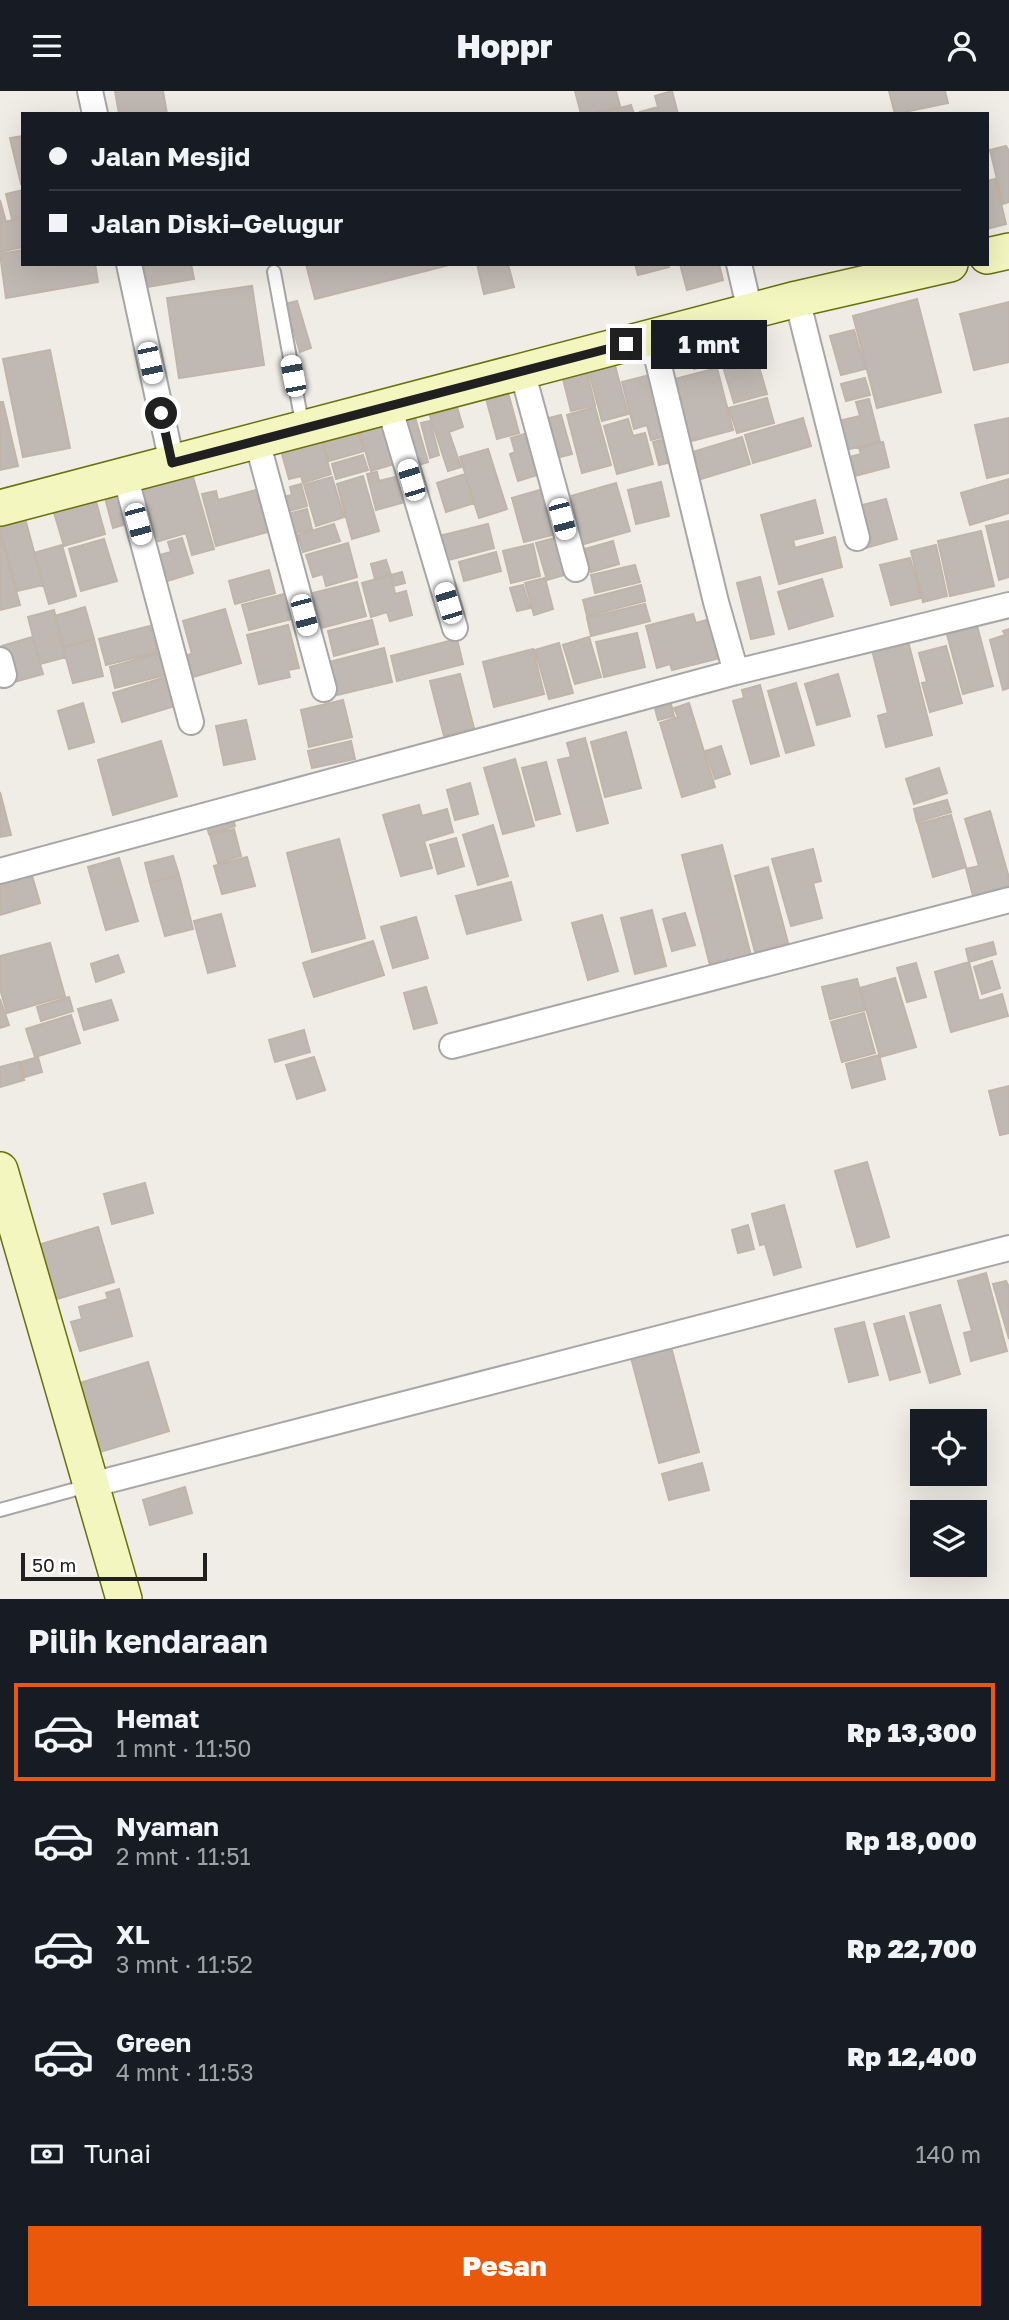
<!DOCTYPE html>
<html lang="id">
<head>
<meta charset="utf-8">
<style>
  :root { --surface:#171b24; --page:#242831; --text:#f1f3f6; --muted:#9ea1a6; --line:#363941; --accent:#ea580c }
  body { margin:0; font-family:"Golos Text",sans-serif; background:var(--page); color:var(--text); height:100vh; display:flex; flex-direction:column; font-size:26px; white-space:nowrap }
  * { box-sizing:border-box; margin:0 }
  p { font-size:23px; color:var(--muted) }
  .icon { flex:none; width:38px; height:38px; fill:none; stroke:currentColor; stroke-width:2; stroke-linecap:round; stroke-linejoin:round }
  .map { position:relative; height:1508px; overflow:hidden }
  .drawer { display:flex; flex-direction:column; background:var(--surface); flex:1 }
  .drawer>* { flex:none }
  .top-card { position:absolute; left:21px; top:21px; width:968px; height:154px; border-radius:0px; box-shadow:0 7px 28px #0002; display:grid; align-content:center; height:154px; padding:0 28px; background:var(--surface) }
  .tools { position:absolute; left:910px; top:1318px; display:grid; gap:14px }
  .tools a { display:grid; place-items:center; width:77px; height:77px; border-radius:0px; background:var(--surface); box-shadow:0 7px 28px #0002; font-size:35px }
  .scale { position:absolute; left:21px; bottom:18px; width:186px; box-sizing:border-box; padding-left:7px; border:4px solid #202020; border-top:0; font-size:19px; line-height:24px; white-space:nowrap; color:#202020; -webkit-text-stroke:5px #fff; paint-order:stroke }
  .end { position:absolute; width:32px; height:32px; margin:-16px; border:9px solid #202020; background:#fff; box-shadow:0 0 0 4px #fff }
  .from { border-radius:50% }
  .bubble { position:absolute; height:49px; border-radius:0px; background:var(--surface); box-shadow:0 7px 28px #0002; font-size:23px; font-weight:800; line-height:49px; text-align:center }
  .car { position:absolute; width:21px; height:42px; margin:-21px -10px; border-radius:9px; box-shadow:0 0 5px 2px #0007; background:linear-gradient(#fff 24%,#345 0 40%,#fff 0 76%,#345 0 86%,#fff 0) }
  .top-card b { display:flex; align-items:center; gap:24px; height:66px; font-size:26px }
  .top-card b+b { border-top:2px solid var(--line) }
  .top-card i { width:18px; height:18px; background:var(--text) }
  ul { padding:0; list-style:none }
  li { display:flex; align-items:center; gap:21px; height:98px; margin:0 14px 10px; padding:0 14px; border:4px solid transparent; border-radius:0px }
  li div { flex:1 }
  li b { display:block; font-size:26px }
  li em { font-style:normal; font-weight:800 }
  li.selected { border-color:var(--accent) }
  li>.icon { width:63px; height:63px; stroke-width:1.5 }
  h2 { padding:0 28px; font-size:32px; line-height:84px }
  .pay { display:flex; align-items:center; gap:18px; height:77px; padding:0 28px; font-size:26px }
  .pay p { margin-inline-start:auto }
  .action { display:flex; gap:14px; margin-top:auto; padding:14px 28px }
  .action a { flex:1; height:80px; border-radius:0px; background:var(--accent); color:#fff; font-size:28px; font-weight:800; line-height:80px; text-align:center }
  header { display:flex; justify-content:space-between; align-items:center; height:91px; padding:0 28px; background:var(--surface); font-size:32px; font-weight:800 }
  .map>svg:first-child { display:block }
</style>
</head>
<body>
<header><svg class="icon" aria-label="menu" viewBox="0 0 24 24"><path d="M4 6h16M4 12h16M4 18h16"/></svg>Hoppr<svg class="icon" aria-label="person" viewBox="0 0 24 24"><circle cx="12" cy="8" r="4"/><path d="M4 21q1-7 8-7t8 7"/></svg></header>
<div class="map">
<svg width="1009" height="1508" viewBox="0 0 1009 1508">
  <rect width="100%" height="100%" fill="#f0ede6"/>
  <path fill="#c0b9b3" stroke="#c1b4a9" stroke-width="2" d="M115,0H163L167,23H119Z
    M575,0H616L620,15L591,23H581Z
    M672,0L678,23H641L640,21L658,16L655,5Z
    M889,0H945L948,12L895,23Z
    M631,14L634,23H598Z
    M23,45V92L21,93L10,47Z
    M1006,55L1009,60V111L1003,113L990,59Z
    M995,88L1006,133L987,138V90Z
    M23,99V125L12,128L6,103Z
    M0,109L6,131L0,132Z
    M22,127L23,156L0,161V132Z
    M23,159V173H95L98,191L6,207L0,163Z
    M144,173H191L194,188L147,196Z
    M306,173H453L315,208Z
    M477,173H508L514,196L484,203Z
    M635,173H668L669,176L638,184Z
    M680,173H719L723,189L687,199Z
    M252,195L264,274L179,287L167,207Z
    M917,208L941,301L877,317L853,225Z
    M297,210L311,257L300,261L285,213Z
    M1009,211V271L974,279L960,223Z
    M854,239L865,278L841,284L830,245Z
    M711,246L718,272L694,278L687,253Z
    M50,259L70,357L23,366L3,268Z
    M754,259L767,303L734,312L721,269Z
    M613,267L628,323L602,330L587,274Z
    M717,277L733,339L688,351L671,289Z
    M586,278L595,314L571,320L562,284Z
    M654,283L670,344L651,349L647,334L634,338L622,291Z
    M865,287L870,304L846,310L841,293Z
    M507,298L519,342L497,348L485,304Z
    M767,307L774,332L737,342L729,317Z
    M869,308L880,351L841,360L834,331L860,325L856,311Z
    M0,311H3L18,375L0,379Z
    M457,316L463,336L449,341L461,376L448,380L430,325Z
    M595,316L611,374L582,382L567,324Z
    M561,324L572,363L548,369L537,330Z
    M415,326L428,371L409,377L395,332Z
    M803,327L811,355L753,372L745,344Z
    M1009,327V382L987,387L975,334Z
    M391,328L404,370L371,380L359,337Z
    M628,328L633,345L645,342L653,373L617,383L604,335Z
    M430,330L439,364L430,367L421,332Z
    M358,341L364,360L329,370L323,351Z
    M528,342L540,383L518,390L510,363L515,361L511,347Z
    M320,345L331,383L303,392L301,385L289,388L280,356Z
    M742,346L750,373L701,388L693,361Z
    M669,347L675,370L659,374L653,351Z
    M883,351L889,376L851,386L846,367L861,363L859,357Z
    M488,358L507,418L479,427L460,366Z
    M363,364L368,379L336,388L332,373Z
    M191,379L214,458L192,464L186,442L149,453L133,401L151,396L149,387Z
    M377,381L379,390L399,385L405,411L376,419L367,383Z
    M465,383L474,412L446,421L437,392Z
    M363,385L379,440L352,448L337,393Z
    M332,386L344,426L316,435L304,394Z
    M1009,388V422L970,434L961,402Z
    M661,391L669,425L636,433L628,399Z
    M616,392L630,440L584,453L571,405Z
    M301,393L307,415L278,423L275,408L292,404L290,396Z
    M124,397L133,431L113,437L104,403Z
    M260,398L271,440L216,455L202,403L216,400L218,409Z
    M543,398L556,443L524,451L512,407Z
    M94,403L105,443L64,455L52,415Z
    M886,408L897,448L862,458L851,417Z
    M815,409L823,442L793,449L795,457L835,446L842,476L779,493L761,424Z
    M307,418L312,438L296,442L298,451L287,453L280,425Z
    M23,420L43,494L17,500L0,438V426Z
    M1009,430V486L999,489L986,435Z
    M334,433L340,450L303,461L298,444Z
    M488,433L494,457L441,471L435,446Z
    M981,440L994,495L950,505L938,450Z
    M0,441L20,514L0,519Z
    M562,445L571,482L547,489L536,452Z
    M182,447L193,482L164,491L156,465L171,461L168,451Z
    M104,448L117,490L81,500L69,458Z
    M613,450L619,473L591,481L585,458Z
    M348,452L357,486L326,495L323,483L313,486L306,464Z
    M533,453L540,485L511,492L503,460Z
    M62,454L76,505L49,513L34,462Z
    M936,454L947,505L923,511L911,460Z
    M496,461L501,480L464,490L459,471Z
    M910,467L921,507L891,514L880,474Z
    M386,469L391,484L375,488L371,473Z
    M635,474L640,491L595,502L591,484Z
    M269,479L275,502L235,513L229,490Z
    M402,481L405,492L393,495L391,484Z
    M391,484L395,503L406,500L412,524L390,530L387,521L371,526L362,492Z
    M760,486L774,543L751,548L737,492Z
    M545,487L553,518L534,524L525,492Z
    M822,488L833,525L789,538L778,501Z
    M357,491L366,525L314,539L305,504Z
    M523,494L530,517L517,520L510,497Z
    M641,494L645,510L587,525L583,509Z
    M288,502L295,527L249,539L242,514Z
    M645,513L650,530L591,545L587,527Z
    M85,516L94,548L63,556L55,525Z
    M225,518L241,572L193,586L187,564L192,563L183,530Z
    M54,519L66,566L40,573L28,526Z
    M693,523L696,532L710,528L720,567L672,579L670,573L657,577L646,535Z
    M975,527L993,595L963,603L945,536Z
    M372,529L378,553L334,565L328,540Z
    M288,534L299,577L288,579L290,586L259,593L247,544Z
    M150,535L157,561L106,574L99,548Z
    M1009,538V597L1003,599L990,549L1005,544L1003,540Z
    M637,542L645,576L604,586L596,551Z
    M32,546L43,583L14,591L2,555Z
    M589,546L601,586L575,593L563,554Z
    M94,548L103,585L73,592L63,556Z
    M457,548L463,573L397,590L391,565Z
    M908,550L932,644L886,656L878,625L888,622L872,559Z
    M559,552L573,602L549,608L535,559Z
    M946,555L962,612L930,621L922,592L927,591L919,562Z
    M384,557L392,591L337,604L329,571Z
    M533,558L544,603L494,616L483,571Z
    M159,562L165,584L115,597L110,576Z
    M460,583L474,637L444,645L430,590Z
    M838,583L850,625L817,634L805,593Z
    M169,585L178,614L122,631L113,602Z
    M796,592L814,654L786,662L768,600Z
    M760,594L779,665L751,673L733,610L744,607L742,599Z
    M669,605L674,625L658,629L653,609Z
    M343,609L352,646L309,656L301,619Z
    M83,612L94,651L69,658L58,620Z
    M689,612L715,696L682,706L660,632L678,626L674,617Z
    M246,629L255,668L224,674L216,635Z
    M626,641L641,697L605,706L591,651Z
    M585,647L608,732L577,740L558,669L571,666L567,652Z
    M161,650L177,705L113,724L98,669Z
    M351,650L355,668L312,677L308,660Z
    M721,655L730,683L715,688L706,660Z
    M515,668L534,735L503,743L484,677Z
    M546,671L560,723L536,729L522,677Z
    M939,677L947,702L914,713L906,688Z
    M470,692L478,723L455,729L447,699Z
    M0,701L11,744L0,746Z
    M947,709L951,721L917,731L914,718Z
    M419,714L422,725L447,718L453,741L424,750L432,777L401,785L383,724Z
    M231,720L235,735L209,743L204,727Z
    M990,720L1009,787V795L973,805L966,778L979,775L965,728Z
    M951,724L966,776L933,786L918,733Z
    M493,734L508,785L478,794L463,744Z
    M234,738L241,765L218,772L210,744Z
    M456,747L464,775L438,783L430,754Z
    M339,748L365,847L312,861L287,762Z
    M722,754L753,872L712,882L682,764Z
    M813,758L821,790L813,792L822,827L791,835L772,768Z
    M173,765L179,784L150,792L145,772Z
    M247,766L255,795L222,803L214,775Z
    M119,767L138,830L106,839L88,776Z
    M29,774L40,812L0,824V782Z
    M768,776L788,852L755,861L735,785Z
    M179,784L193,838L165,845L150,792Z
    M511,791L521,829L467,843L456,805Z
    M652,819L666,875L635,883L621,827Z
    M685,822L695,854L672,860L663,828Z
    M221,823L235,875L208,882L194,830Z
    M602,824L618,880L588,889L572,832Z
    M416,826L428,867L393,877L381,836Z
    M373,850L384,884L314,906L303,872Z
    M993,851L996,863L969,871L966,858Z
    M50,852L65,905L7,922L0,898V865Z
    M118,864L124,881L96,891L91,873Z
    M992,870L1000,897L982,903L974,876Z
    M969,871L979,910L1002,903L1008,925L951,941L935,881Z
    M916,872L926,906L907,911L897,877Z
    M895,887L916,956L880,966L860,897Z
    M857,888L865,919L830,928L822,896Z
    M426,896L437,932L414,938L404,902Z
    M69,906L73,920L41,930L37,916Z
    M0,908L9,934L0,937Z
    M111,909L118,929L84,939L78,918Z
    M864,922L875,962L842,971L831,931Z
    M71,924L80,952L35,966L26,938Z
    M304,939L310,961L275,971L269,949Z
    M879,964L885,988L852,997L846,973Z
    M38,966L42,981L25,986L21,971Z
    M314,966L325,999L297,1008L286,974Z
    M19,971L24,989L0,996V976Z
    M1009,995V1042L1000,1044L989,1000Z
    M867,1071L889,1146L857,1156L835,1080Z
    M145,1092L153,1122L112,1133L104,1103Z
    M784,1114L801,1176L774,1184L765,1153L760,1154L752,1123Z
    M748,1134L754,1158L738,1162L732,1139Z
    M98,1136L114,1191L50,1210L35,1155Z
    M986,1182L1007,1260L971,1270L964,1242L972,1240L958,1190Z
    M1006,1190L1009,1196V1248L993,1193Z
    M119,1198L132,1245L80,1260L71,1231L82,1228L79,1216L108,1208L106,1202Z
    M940,1214L960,1283L930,1292L910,1222Z
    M904,1225L920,1281L890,1289L874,1233Z
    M864,1231L878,1284L849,1291L835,1238Z
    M670,1252L699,1361L659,1372L630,1263Z
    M148,1271L169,1340L100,1361L80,1292Z
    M702,1372L709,1399L669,1409L662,1383Z
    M185,1396L192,1422L150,1434L143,1409Z"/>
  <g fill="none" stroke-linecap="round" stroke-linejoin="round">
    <g stroke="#a7a7a7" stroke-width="16">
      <path id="lane" d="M274,181L303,337
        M0,1419L91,1394"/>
    </g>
    <g stroke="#a7a7a7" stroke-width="28">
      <path id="street" d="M90,0L95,23
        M129,173L172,372
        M739,173L750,220
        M797,208L857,447
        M652,246L716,511L736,581
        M522,280L576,478
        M389,315L455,537
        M257,350L324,598
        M125,384L191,631
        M0,569L4,584
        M0,780L736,581L1009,514
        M452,955L1009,809
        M91,1394L1009,1157"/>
    </g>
    <g stroke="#67720b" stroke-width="38">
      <path id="secondary" d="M987,165L1009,160
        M0,417L797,208L950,173
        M0,1079L124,1508"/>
    </g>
    <use href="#lane" stroke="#fff" stroke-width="12"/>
    <use href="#street" stroke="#fff" stroke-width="24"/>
    <use href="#secondary" stroke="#f3f6be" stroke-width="35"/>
  </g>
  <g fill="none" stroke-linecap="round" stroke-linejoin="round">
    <path stroke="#202020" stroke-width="9" d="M161,322L172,372L626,253"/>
  </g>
</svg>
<div class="tools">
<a><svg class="icon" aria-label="locate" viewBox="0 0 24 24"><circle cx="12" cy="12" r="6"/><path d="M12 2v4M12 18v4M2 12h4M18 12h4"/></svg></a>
<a><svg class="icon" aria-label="layers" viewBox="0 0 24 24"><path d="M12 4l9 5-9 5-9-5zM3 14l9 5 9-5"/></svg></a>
</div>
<div class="scale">50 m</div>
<i class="end from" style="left:161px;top:322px"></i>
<i class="end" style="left:626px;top:253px"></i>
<div class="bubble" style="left:651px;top:229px;width:116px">1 mnt</div>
<i class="car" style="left:150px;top:272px;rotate:168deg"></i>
<i class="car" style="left:293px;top:285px;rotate:349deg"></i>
<i class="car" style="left:411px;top:389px;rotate:343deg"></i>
<i class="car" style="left:562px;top:428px;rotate:165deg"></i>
<i class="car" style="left:138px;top:433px;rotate:165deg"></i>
<i class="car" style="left:448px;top:512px;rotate:343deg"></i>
<i class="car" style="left:304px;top:524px;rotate:165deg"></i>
<div class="top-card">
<b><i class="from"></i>Jalan Mesjid</b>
<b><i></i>Jalan Diski–Gelugur</b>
</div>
</div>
<section class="drawer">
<h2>Pilih kendaraan</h2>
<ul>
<li class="selected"><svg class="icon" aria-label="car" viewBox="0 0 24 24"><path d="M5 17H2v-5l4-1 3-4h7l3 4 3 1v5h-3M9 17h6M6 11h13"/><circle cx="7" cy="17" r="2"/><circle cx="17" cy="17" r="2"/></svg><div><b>Hemat</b><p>1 mnt · 11:50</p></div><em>Rp 13,300</em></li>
<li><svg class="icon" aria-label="car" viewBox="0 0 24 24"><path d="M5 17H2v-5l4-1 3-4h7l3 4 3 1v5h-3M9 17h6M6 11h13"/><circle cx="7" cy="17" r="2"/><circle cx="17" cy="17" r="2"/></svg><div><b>Nyaman</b><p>2 mnt · 11:51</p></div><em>Rp 18,000</em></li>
<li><svg class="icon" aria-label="car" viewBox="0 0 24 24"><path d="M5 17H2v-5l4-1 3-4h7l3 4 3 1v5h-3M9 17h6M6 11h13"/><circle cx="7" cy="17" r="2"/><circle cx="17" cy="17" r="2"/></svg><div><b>XL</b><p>3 mnt · 11:52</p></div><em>Rp 22,700</em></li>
<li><svg class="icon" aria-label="car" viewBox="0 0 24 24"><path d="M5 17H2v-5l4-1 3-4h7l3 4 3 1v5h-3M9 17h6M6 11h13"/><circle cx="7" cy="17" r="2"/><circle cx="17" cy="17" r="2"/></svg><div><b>Green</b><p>4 mnt · 11:53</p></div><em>Rp 12,400</em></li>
</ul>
<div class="pay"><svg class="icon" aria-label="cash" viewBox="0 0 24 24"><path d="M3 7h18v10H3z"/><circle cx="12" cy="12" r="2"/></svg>Tunai<p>140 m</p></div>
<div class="action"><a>Pesan</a></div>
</section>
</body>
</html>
